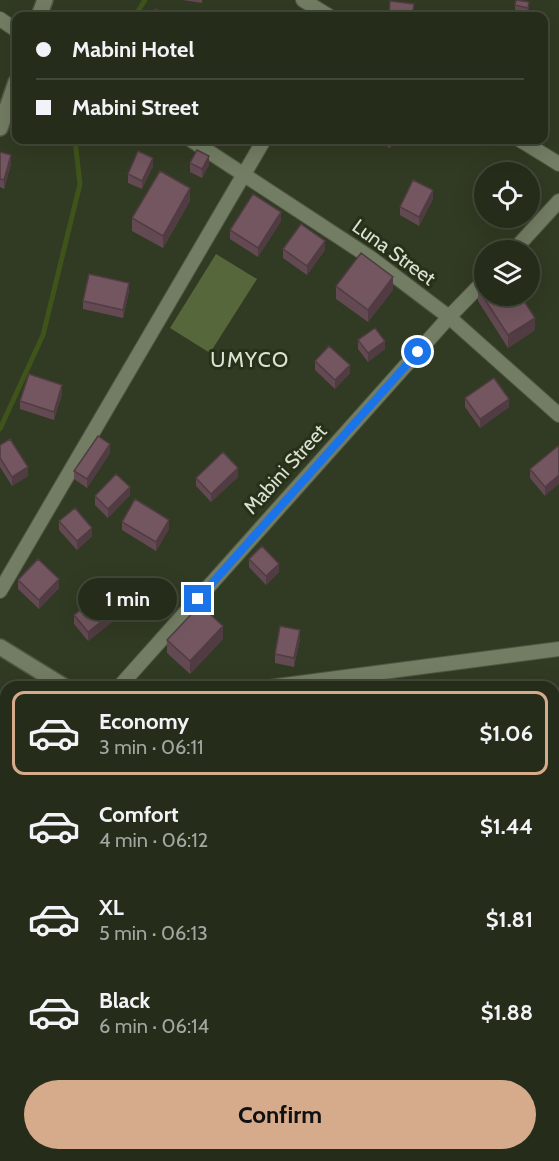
<!DOCTYPE html>
<html lang="en">
<head>
<meta charset="utf-8">
<style>
  :root { --surface:#252c1a; --page:#2d3423; --text:#f1f3f6; --muted:#a3a7a2; --line:#424839; --accent:#d6ab8b }
  body { margin:0; font-family:Cabin,sans-serif; background:var(--page); color:var(--text); height:100vh; display:flex; flex-direction:column; font-size:22px; white-space:nowrap }
  * { box-sizing:border-box; margin:0 }
  p { font-size:20px; color:var(--muted) }
  .icon { flex:none; width:33px; height:33px; fill:none; stroke:currentColor; stroke-width:2; stroke-linecap:round; stroke-linejoin:round }
  .map { position:relative; flex:1; overflow:hidden }
  .sheet { position:absolute; left:0px; top:681px; width:560px; height:480px; display:flex; flex-direction:column; background:var(--surface); border-radius:18px 18px 0 0; box-shadow:0 6px 24px #0002,0 0 0 2px var(--line) }
  .sheet>* { flex:none }
  .guide { position:absolute; left:12px; top:12px; width:536px; height:132px; border-radius:12px; box-shadow:0 6px 24px #0002,0 0 0 2px var(--line); display:grid; align-content:center; height:132px; padding:0 24px; background:var(--surface) }
  .tools { position:absolute; left:474px; top:162px; display:grid; gap:12px }
  .tools a { display:grid; place-items:center; width:66px; height:66px; border-radius:50%; background:var(--surface); box-shadow:0 6px 24px #0002,0 0 0 2px var(--line); font-size:30px }
  .end { position:absolute; width:27px; height:27px; margin:-14px; border:8px solid #1a73e8; background:#fff; box-shadow:0 0 0 3px #fff }
  .from { border-radius:50% }
  .bubble { position:absolute; height:42px; border-radius:21px; background:var(--surface); box-shadow:0 6px 24px #0002,0 0 0 2px var(--line); font-size:20px; font-weight:700; line-height:42px; text-align:center }
  .guide b { display:flex; align-items:center; gap:21px; height:57px; font-size:22px }
  .guide b+b { border-top:2px solid var(--line) }
  .guide i { width:15px; height:15px; background:var(--text) }
  ul { padding:10px 0 0; list-style:none }
  li { display:flex; align-items:center; gap:18px; height:84px; margin:0 12px 9px; padding:0 12px; border:3px solid transparent; border-radius:12px }
  li div { flex:1 }
  li b { display:block; font-size:22px }
  li em { font-style:normal; font-weight:700 }
  li.current { border-color:var(--accent) }
  li>.icon { width:54px; height:54px; stroke-width:1.5 }
  .button { display:flex; gap:12px; margin-top:auto; padding:12px 24px }
  .button a { flex:1; height:69px; border-radius:36px; background:var(--accent); color:#111; font-size:24px; font-weight:700; line-height:69px; text-align:center }
  .map>svg:first-child { display:block }
</style>
</head>
<body>
<div class="map">
<svg width="559" height="1161" viewBox="0 0 559 1161">
  <rect width="100%" height="100%" fill="#313a22"/>
  <path fill="#374325" d="M149,1155H448L445,1161H152Z"/>
  <path fill="#56673c" d="M216,254L257,279L210,353L170,328Z"/>
  <g fill="none" stroke-linecap="round" stroke-linejoin="round">
    <path stroke="#3f541a" stroke-width="5" d="M135,16L145,0
      M0,429L43,335L80,184L75,140
      M554,802H559"/>
    <g stroke="#4f5742" stroke-width="10">
      <path id="lane" d="M0,926L6,933"/>
    </g>
    <g stroke="#4f5742" stroke-width="16">
      <path id="street" d="M303,0L329,16
        M0,19L16,30
        M191,140L371,258L449,317L559,415
        M520,140L559,164
        M514,250L559,201
        M0,591L264,140
        M119,687L449,317L484,281
        M269,687L559,649
        M0,1034L6,1039
        M0,1085L6,1082"/>
    </g>
    <g stroke="#4f5742" stroke-width="18">
      <path id="secondary" d="M39,16L45,0
        M0,128L16,82
        M0,647L65,687"/>
    </g>
    <g stroke="#4f5742" stroke-width="18">
      <path id="primary" d="M0,805L6,800
        M0,820L6,819
        M554,909L559,910"/>
    </g>
    <use href="#lane" stroke="#727d63" stroke-width="7"/>
    <use href="#street" stroke="#727d63" stroke-width="14"/>
    <use href="#secondary" stroke="#727d63" stroke-width="15"/>
    <use href="#primary" stroke="#8ea767" stroke-width="15"/>
  </g>
  <path fill="#634a52" d="M183,0H202V3Z
    M515,5L529,6L528,12L515,10Z
    M376,140H395L390,148Z
    M0,152L11,164L4,189L0,187Z
    M190,163L209,165L202,178L190,172Z
    M153,166L142,189L128,183V174Z
    M433,199L419,226L400,215V207Z
    M190,201L163,248L132,231V218Z
    M281,221L258,257L230,239V230Z
    M283,249L325,250L307,275L283,258Z
    M336,286L393,290L368,322L336,299Z
    M478,289L535,330L508,348L478,301Z
    M129,291L123,318L83,309V301Z
    M358,340L385,349L368,362L358,349Z
    M315,361L350,373L335,389L315,370Z
    M62,394L54,420L20,409V401Z
    M465,398L509,407L480,428L465,407Z
    M0,445L28,476L12,486L0,467Z
    M558,446L545,496L530,478V469Z
    M110,453L87,488L74,479V471Z
    M238,477L211,502L196,486V478Z
    M130,495L108,518L95,505V496Z
    M59,521L92,536L77,550L59,530Z
    M122,522L169,529L156,551L122,530Z
    M249,559L279,572L266,585L249,567Z
    M18,580L59,588L39,609L18,589Z
    M74,615L116,619L88,641L74,624Z
    M223,639L190,674L167,653V640Z
    M300,639L294,667L275,663V654Z
    M559,859V889L556,888V875Z
    M554,966L559,967V994L554,993Z"/>
  <path fill="#503c42" d="M390,140H395L390,148Z
    M11,155V164L4,189V180Z
    M209,156V165L202,178V169Z
    M153,158V166L142,189V181Z
    M190,188V201L163,248V236Z
    M433,190V199L419,226V217Z
    M281,212V221L258,257V248Z
    M325,241V250L307,275V266Z
    M393,277V290L368,322V310Z
    M129,283V291L123,318V310Z
    M535,318V330L508,348V335Z
    M385,341V349L368,362V353Z
    M350,365V373L335,389V380Z
    M62,385V394L54,420V412Z
    M509,399V407L480,428V419Z
    M110,444V453L87,488V479Z
    M28,467V476L12,486V477Z
    M238,468V477L211,502V494Z
    M559,475V484L545,496V487Z
    M130,487V495L108,518V509Z
    M169,520V529L156,551V542Z
    M92,528V536L77,550V541Z
    M279,564V572L266,585V576Z
    M59,579V588L39,609V600Z
    M116,610V619L88,641V632Z
    M223,626V639L190,674V661Z
    M300,630V639L294,667V658Z
    M384,1155H389L387,1161H382Z"/>
  <path fill="#73565f" stroke="#503c42" stroke-width="1.5" d="M516,0L529,2L528,8L515,5Z
    M390,1L414,4L412,16H389Z
    M156,9L168,16H152Z
    M197,150L209,156L202,169L190,163Z
    M138,151L153,158L142,181L128,174Z
    M0,152L11,155L4,180L0,179Z
    M160,171L190,188L163,236L132,218Z
    M413,180L433,190L419,217L400,207Z
    M253,194L281,212L258,248L230,230Z
    M301,224L325,241L307,266L283,249Z
    M361,253L393,277L368,310L336,286Z
    M89,274L129,283L123,310L83,301Z
    M484,285V296H521L535,318L508,335L478,289Z
    M375,328L385,341L368,353L358,340Z
    M329,346L350,365L335,380L315,361Z
    M29,374L62,385L54,412L20,401Z
    M494,378L509,399L480,419L465,398Z
    M98,436L110,444L87,479L74,471Z
    M10,439L28,467L12,477L0,458V445Z
    M558,446L559,448V475L545,487L530,469Z
    M223,452L238,468L211,494L196,478Z
    M116,474L130,487L108,509L95,496Z
    M135,499L169,520L156,542L122,522Z
    M75,508L92,528L77,541L59,521Z
    M262,546L279,564L266,576L249,559Z
    M38,559L59,579L39,600L18,580Z
    M102,593L116,610L88,632L74,615Z
    M200,605L223,626L190,661L167,640Z
    M280,626L300,630L294,658L275,654Z
    M559,859V876L556,875Z
    M554,966L559,967V985L554,984Z
    M350,1155H384L382,1161H347Z"/>
  <g fill="none" stroke-linecap="round" stroke-linejoin="round">
    <path stroke="#1a73e8" stroke-width="8" d="M198,599L418,352"/>
  </g>
  <g text-anchor="middle" stroke-width="6" stroke-linejoin="round" paint-order="stroke">
    <g font-size="20" fill="#dbe1d3" stroke="#273019">
      <text transform="translate(394 252) rotate(36)" y="7">Luna Street</text>
      <text transform="translate(285 469) rotate(-48)" y="7">Mabini Street</text>
    </g>
    <g font-size="21" letter-spacing="1.5" fill="#dbe1d3" stroke="#273019">
      <text x="250" y="367">UMYCO</text>
    </g>
  </g>
</svg>
<div class="tools">
<a><svg class="icon" aria-label="locate" viewBox="0 0 24 24"><circle cx="12" cy="12" r="6"/><path d="M12 2v4M12 18v4M2 12h4M18 12h4"/></svg></a>
<a><svg class="icon" aria-label="layers" viewBox="0 0 24 24"><path d="M12 4l9 5-9 5-9-5zM3 14l9 5 9-5"/></svg></a>
</div>
<i class="end from" style="left:418px;top:352px"></i>
<i class="end" style="left:198px;top:599px"></i>
<div class="bubble" style="left:78px;top:578px;width:99px">1 min</div>
<div class="guide">
<b><i class="from"></i>Mabini Hotel</b>
<b><i></i>Mabini Street</b>
</div>
<section class="sheet">
<ul>
<li class="current"><svg class="icon" aria-label="car" viewBox="0 0 24 24"><path d="M5 17H2v-5l4-1 3-4h7l3 4 3 1v5h-3M9 17h6M6 11h13"/><circle cx="7" cy="17" r="2"/><circle cx="17" cy="17" r="2"/></svg><div><b>Economy</b><p>3 min · 06:11</p></div><em>$1.06</em></li>
<li><svg class="icon" aria-label="car" viewBox="0 0 24 24"><path d="M5 17H2v-5l4-1 3-4h7l3 4 3 1v5h-3M9 17h6M6 11h13"/><circle cx="7" cy="17" r="2"/><circle cx="17" cy="17" r="2"/></svg><div><b>Comfort</b><p>4 min · 06:12</p></div><em>$1.44</em></li>
<li><svg class="icon" aria-label="car" viewBox="0 0 24 24"><path d="M5 17H2v-5l4-1 3-4h7l3 4 3 1v5h-3M9 17h6M6 11h13"/><circle cx="7" cy="17" r="2"/><circle cx="17" cy="17" r="2"/></svg><div><b>XL</b><p>5 min · 06:13</p></div><em>$1.81</em></li>
<li><svg class="icon" aria-label="car" viewBox="0 0 24 24"><path d="M5 17H2v-5l4-1 3-4h7l3 4 3 1v5h-3M9 17h6M6 11h13"/><circle cx="7" cy="17" r="2"/><circle cx="17" cy="17" r="2"/></svg><div><b>Black</b><p>6 min · 06:14</p></div><em>$1.88</em></li>
</ul>
<div class="button"><a>Confirm</a></div>
</section>
</div>
</body>
</html>
